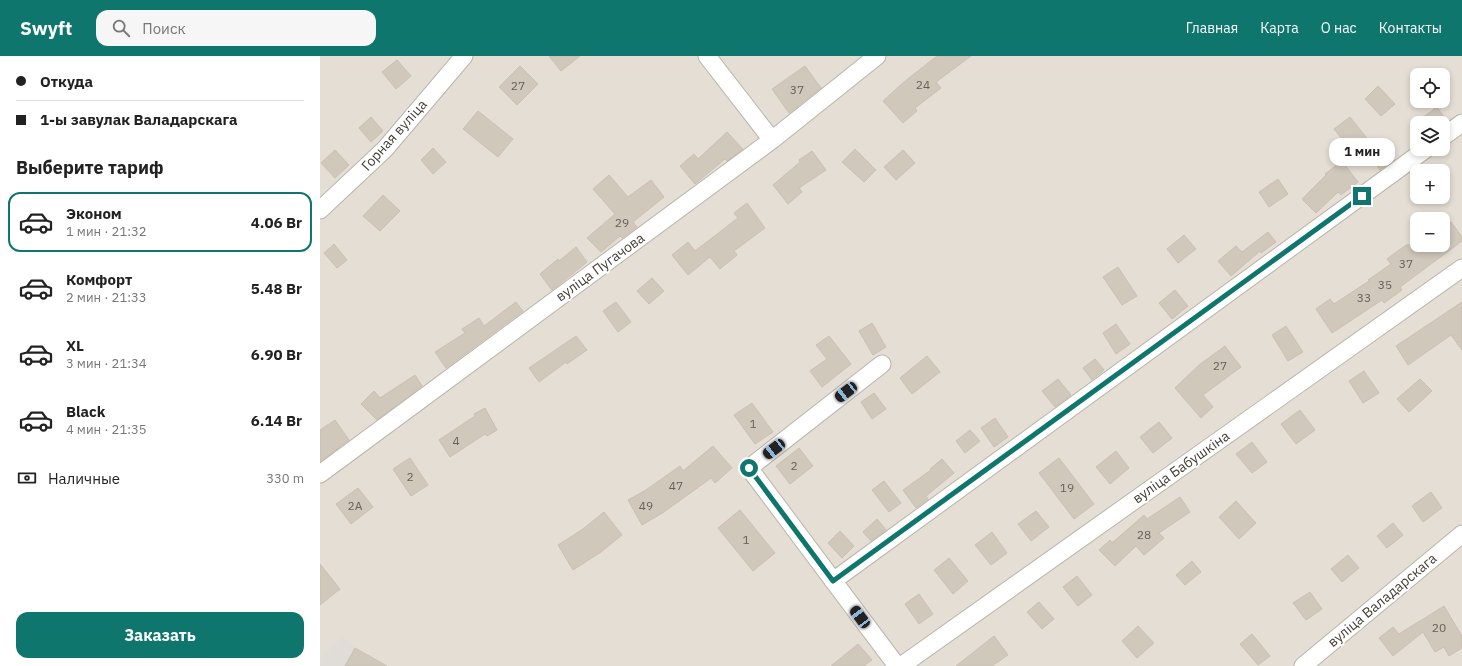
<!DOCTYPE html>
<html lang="ru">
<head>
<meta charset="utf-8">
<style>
  :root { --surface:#fff; --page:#f6f6f6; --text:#222; --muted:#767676; --line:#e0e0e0; --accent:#0f766e }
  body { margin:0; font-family:"IBM Plex Sans",sans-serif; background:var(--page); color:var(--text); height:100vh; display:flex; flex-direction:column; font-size:15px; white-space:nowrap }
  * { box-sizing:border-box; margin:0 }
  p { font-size:13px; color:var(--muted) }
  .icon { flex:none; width:22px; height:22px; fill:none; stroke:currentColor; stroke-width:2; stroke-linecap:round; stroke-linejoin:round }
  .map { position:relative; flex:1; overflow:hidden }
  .details { display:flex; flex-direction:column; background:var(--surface); width:320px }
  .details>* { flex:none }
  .top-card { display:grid; align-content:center; height:88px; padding:0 16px; background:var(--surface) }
  .fabs { position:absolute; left:1090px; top:12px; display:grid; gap:8px }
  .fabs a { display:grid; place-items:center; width:40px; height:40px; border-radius:8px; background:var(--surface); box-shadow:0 2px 6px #0003; font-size:20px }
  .end { position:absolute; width:18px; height:18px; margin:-9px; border:5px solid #0f766e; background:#fff; box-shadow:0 0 0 2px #fff }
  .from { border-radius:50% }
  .bubble { position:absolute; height:28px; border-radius:12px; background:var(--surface); box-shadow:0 2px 6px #0003; font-size:13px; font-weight:700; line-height:28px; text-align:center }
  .car { position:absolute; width:12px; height:24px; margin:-12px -6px; border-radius:5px; box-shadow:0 0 3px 1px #0007; background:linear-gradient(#222 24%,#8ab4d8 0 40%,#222 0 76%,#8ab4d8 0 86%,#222 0) }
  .top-card b { display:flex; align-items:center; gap:14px; height:38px; font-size:15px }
  .top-card b+b { border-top:1px solid var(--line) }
  .top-card i { width:10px; height:10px; background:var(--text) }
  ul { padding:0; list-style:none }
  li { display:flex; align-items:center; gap:12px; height:60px; margin:0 8px 6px; padding:0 8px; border:2px solid transparent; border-radius:12px }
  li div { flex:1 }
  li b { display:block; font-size:15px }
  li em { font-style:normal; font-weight:700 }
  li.selected { border-color:var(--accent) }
  li>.icon { width:36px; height:36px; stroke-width:1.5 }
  h2 { padding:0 16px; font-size:18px; line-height:48px }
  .pay { display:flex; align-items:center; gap:10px; height:44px; padding:0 16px; font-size:15px }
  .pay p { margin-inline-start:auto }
  .primary-button { display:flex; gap:8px; margin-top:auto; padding:8px 16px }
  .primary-button a { flex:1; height:46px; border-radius:12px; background:var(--accent); color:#fff; font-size:16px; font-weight:700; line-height:46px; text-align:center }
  header { display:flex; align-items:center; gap:24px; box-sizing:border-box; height:56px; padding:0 20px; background:var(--accent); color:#fff }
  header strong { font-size:19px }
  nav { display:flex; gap:22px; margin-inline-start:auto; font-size:14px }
  .search { width:280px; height:36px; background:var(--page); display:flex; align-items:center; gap:10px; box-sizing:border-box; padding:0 14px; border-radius:12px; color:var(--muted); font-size:15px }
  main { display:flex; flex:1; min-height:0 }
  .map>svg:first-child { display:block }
</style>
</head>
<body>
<header>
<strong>Swyft</strong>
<div class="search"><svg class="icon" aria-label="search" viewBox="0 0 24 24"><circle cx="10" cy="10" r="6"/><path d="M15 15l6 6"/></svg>Поиск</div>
<nav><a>Главная</a><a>Карта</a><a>О нас</a><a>Контакты</a></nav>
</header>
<main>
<section class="details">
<div class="top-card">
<b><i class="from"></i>Откуда</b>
<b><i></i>1-ы завулак Валадарскага</b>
</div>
<h2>Выберите тариф</h2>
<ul>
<li class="selected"><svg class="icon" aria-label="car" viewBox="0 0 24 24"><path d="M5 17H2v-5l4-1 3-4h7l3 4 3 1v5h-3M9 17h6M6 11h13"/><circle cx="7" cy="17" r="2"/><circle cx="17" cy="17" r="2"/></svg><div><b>Эконом</b><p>1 мин · 21:32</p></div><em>4.06 Br</em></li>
<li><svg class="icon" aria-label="car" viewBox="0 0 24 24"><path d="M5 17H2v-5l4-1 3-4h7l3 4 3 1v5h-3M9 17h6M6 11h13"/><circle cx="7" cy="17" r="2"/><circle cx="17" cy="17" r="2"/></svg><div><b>Комфорт</b><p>2 мин · 21:33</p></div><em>5.48 Br</em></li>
<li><svg class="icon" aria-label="car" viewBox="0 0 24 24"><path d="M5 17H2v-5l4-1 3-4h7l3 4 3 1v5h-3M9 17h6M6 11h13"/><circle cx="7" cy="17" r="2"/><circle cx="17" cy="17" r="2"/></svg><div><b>XL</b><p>3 мин · 21:34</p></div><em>6.90 Br</em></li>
<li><svg class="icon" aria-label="car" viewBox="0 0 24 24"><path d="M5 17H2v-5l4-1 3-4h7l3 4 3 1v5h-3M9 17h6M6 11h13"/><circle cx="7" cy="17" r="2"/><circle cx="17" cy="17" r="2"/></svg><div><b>Black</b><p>4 мин · 21:35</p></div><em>6.14 Br</em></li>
</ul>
<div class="pay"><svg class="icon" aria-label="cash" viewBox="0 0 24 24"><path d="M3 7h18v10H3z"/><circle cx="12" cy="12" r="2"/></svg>Наличные<p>330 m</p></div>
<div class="primary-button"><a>Заказать</a></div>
</section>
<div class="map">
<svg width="1142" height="610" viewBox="0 0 1142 610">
  <rect width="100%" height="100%" fill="#f1ede6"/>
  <path fill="#e4ded4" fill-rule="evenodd" d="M0,0H1142V610H0ZM1097,19H1123V45H1097ZM1097,67H1123V93H1097ZM1097,115H1123V141H1097ZM1097,163H1123V189H1097Z"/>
  <path fill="#e0dcd7" d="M23,580L35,592L63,608L62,610H0V603Z"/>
  <path fill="#d1c8bc" stroke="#cbbfb0" d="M229,0H260L241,15Z
    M617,0H651L616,26L621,32L595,52L597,55L583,67L563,45L584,26Z
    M77,4L91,20L76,33L62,16Z
    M200,10L218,28L197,49L179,31Z
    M485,10L501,32L469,57L452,33Z
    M1058,30L1075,48L1061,60L1045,43Z
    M1117,51L1127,65L1125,67H1095Z
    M158,55L193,83L178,101L143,73Z
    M51,61L63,75L51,86L39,72Z
    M1030,61L1050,86L1034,98L1014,73Z
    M407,76L423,93L407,105L405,103L375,128L360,110L374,98L378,103Z
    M113,92L126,106L113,118L101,104Z
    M535,93L556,114L544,126L522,106Z
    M15,94L29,109L15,122L1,107Z
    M583,94L595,107L576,124L564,111Z
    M1067,94L1074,104L1060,114L1053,104Z
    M492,95L506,114L479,132L482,136L468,148L453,129L480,106L479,104Z
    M1022,105L1038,126L1021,139L1018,136L996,157L982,143L1006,119L1005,118Z
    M289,119L308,141L331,124L344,141L313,166L317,171L302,182L300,180L281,196L267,182L295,158L273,133Z
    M958,123L968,138L949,151L939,136Z
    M63,139L80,155L60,175L43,160Z
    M427,147L445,172L414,195L417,199L400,213L390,201L368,219L352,199L368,186L375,195L418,162L414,157Z
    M1131,166L1142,181V185L1080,231L1082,234L1064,247L1062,244L1012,277L996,253L1010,243L1014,248L1049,225L1048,224L1071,208L1067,203L1086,189H1123V172Z
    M948,176L956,186L941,197L940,195L911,220L898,205L916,190L922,196Z
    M864,179L876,193L858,207L847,193Z
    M14,188L27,204L17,212L4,197Z
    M256,191L267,206L232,234L220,218L238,203L239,205Z
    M798,211L817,240L802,249L783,221Z
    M332,222L344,235L329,248L317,235Z
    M855,234L868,250L852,263L839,247Z
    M196,246L203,255L126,312L115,296L145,277L142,273L159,262L164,270Z
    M296,246L311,266L298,276L283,255Z
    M1142,246V294L1131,279L1088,309L1076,290Z
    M552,267L566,291L553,299L539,275Z
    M796,268L810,288L796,298L783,277Z
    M966,270L983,296L968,305L952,279Z
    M256,280L267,294L247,308L246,306L219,326L209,312Z
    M509,280L531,308L502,331L490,315L507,303L496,289Z
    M905,290L921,311L883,339L893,351L881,362L855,332L879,309Z
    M607,300L620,316L592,338L580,322Z
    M775,303L784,314L772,324L763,312Z
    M1044,315L1059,337L1043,347L1029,325Z
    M95,319L102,330L57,364L41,348L54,335L60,342Z
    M738,323L751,339L735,351L722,335Z
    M1100,323L1112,335L1089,356L1077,343Z
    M554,337L566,353L552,363L541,346Z
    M432,347L453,376L435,388L414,359Z
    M165,352L177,374L167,380L165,378L130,401L119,384L155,360L154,358Z
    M980,354L995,374L976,388L961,368Z
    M675,362L688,381L674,391L661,372Z
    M15,364L29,384L0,406V374Z
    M839,366L852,382L833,397L820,381Z
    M650,374L660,385L645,397L636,385Z
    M932,386L947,406L932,417L916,398Z
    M393,390L412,412L395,427L391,422L344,456L322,469L308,444L326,434L360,410L363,415Z
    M479,392L493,410L470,428L456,410Z
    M796,395L809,412L790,428L776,411Z
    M90,402L108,429L91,440L73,413Z
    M739,402L774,448L754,463L719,417Z
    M622,403L634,417L606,440L608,443L596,452L583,434L611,414L610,413Z
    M564,425L581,447L569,456L552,434Z
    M38,432L53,451L31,468L16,448Z
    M1111,436L1122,452L1103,466L1092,450Z
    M860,441L870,456L839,477L844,482L824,499L816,490L795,510L779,494L790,484L792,487L824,459L827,463Z
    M916,445L936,467L919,483L899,461Z
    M420,454L455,497L433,515L398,472Z
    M716,455L729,471L711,485L698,468Z
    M284,456L302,479L281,496L253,514L238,489L263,473Z
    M557,463L566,474L551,485L543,476Z
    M1073,467L1083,479L1067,492L1057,480Z
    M520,475L534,490L522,502L508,487Z
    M672,476L687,497L671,509L655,489Z
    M1028,499L1039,512L1022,526L1011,513Z
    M629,502L648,525L633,538L614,514Z
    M872,505L881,516L865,529L856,519Z
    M0,508L20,533L0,549Z
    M757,520L772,539L758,550L743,531Z
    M990,536L1002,553L986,564L973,547Z
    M599,538L613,558L599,568L585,548Z
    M719,546L734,563L722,573L707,556Z
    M1124,550L1142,580V592L1129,600L1124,591L1115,596L1103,576L1073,600L1059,582L1073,571L1079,578Z
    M818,570L834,587L817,602L802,585Z
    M932,578L950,600L938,609L920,588Z
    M674,580L688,599L672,610H636Z
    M538,588L552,604L544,610H511Z
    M35,592L67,610H25Z"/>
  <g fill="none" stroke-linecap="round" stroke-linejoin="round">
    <g stroke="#bbb4a9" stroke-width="19">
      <path id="street" d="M387,0L452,84
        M1123,81L1142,67
        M0,154L65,93L144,0
        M562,308L429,412L577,610
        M0,418L452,84L557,0
        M513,525L1106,93
        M581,610L1142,212
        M983,610L1142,478"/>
    </g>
    <use href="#street" stroke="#fff" stroke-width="17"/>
  </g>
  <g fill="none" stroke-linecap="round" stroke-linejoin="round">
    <path stroke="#0f766e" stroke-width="5" d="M429,412L513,525L1042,140"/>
  </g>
  <g text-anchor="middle" stroke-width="4" stroke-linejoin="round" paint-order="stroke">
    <g font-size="12" fill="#666058">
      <text x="603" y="33">24</text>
      <text x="198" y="34">27</text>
      <text x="477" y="38">37</text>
      <text x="302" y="171">29</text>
      <text x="1086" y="212">37</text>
      <text x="1065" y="233">35</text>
      <text x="1044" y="246">33</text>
      <text x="900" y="314">27</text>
      <text x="433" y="372">1</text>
      <text x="136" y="389">4</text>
      <text x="474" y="414">2</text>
      <text x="90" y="425">2</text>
      <text x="356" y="434">47</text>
      <text x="747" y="436">19</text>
      <text x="35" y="454">2А</text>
      <text x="326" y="454">49</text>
      <text x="824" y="483">28</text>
      <text x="426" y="488">1</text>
      <text x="1119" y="576">20</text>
    </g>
    <g font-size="14" fill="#433d36" stroke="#fff">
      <text transform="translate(74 79) rotate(-48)" y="5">Горная вуліца</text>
      <text transform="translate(280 211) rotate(-36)" y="5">вуліца Пугачова</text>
      <text transform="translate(861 411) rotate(-35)" y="5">вуліца Бабушкіна</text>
      <text transform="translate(1062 544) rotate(-40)" y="5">вуліца Валадарскага</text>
    </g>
  </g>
</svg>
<div class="fabs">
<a><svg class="icon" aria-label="locate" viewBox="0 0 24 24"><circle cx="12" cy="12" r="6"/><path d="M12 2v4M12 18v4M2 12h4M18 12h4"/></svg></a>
<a><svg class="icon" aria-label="layers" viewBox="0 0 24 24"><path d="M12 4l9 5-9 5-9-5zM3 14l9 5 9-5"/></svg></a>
<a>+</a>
<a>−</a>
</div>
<i class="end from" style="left:429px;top:412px"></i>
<i class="end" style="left:1042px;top:140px"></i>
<div class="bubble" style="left:1009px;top:82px;width:66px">1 мин</div>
<i class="car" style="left:526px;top:336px;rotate:232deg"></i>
<i class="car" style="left:454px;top:393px;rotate:232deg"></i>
<i class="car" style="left:540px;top:561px;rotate:323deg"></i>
</div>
</main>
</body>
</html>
